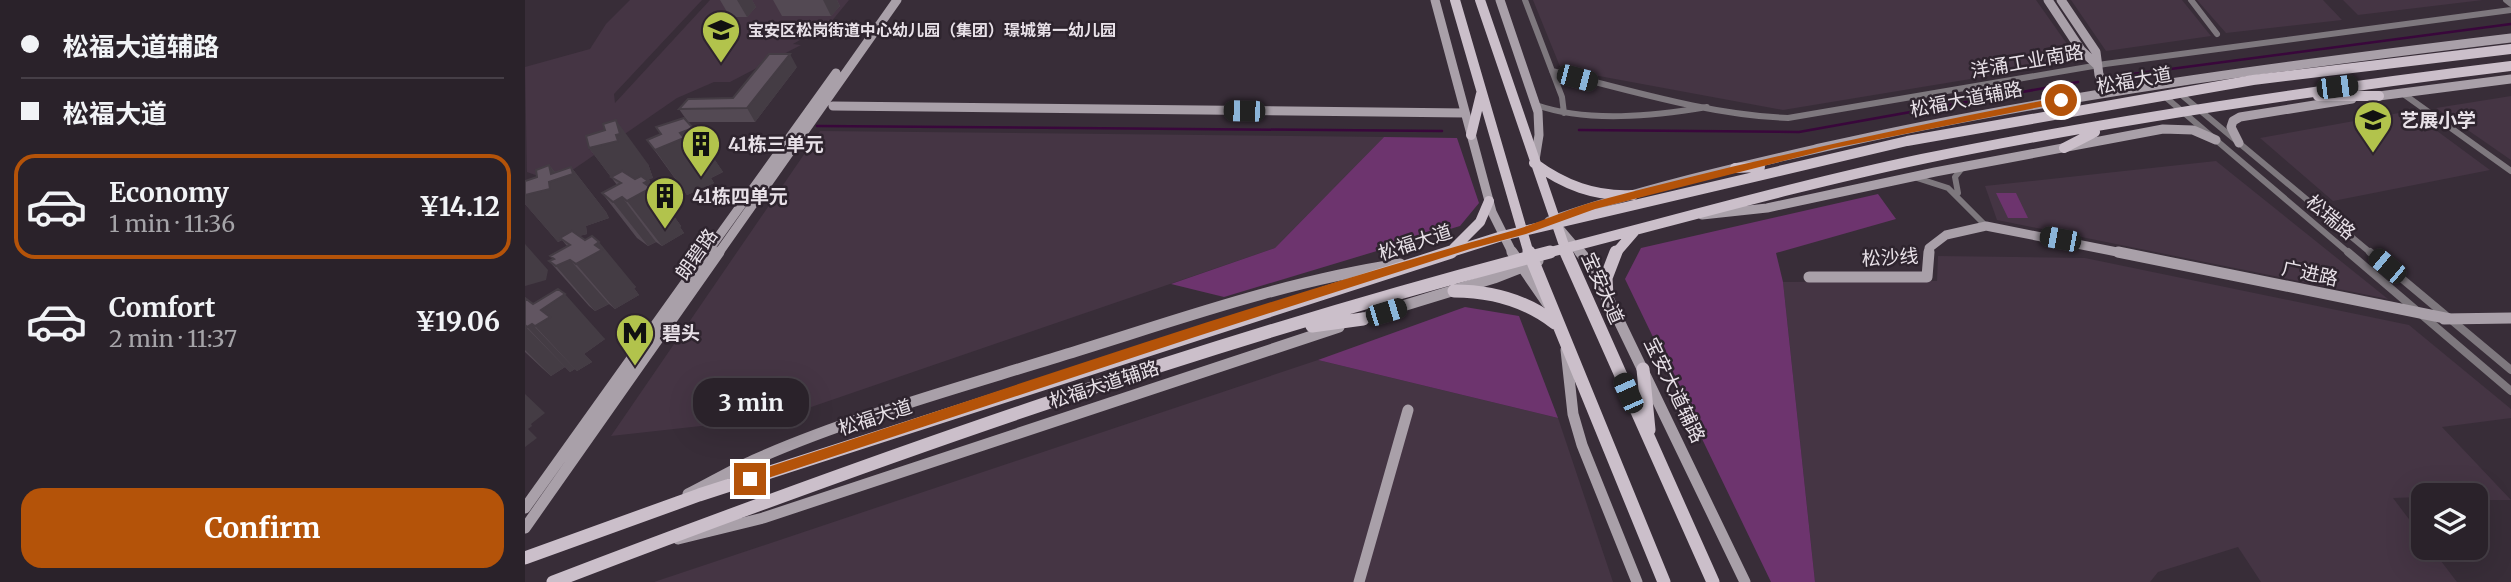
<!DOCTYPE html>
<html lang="en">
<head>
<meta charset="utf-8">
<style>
  :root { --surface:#2a222a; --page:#322a32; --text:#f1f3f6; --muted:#a5a4a8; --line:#463f47; --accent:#b45309 }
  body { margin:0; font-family:Merriweather,"Noto Sans SC",serif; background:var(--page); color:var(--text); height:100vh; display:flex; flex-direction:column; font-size:26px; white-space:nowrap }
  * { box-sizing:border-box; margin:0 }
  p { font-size:23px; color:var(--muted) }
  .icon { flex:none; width:38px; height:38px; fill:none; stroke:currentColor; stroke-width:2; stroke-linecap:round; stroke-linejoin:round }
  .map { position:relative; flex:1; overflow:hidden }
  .side { display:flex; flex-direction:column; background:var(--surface); width:525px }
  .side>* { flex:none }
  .guide { display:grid; align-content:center; height:154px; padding:0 21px; background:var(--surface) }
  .controls { position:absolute; left:1886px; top:483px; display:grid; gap:14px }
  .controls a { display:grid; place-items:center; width:77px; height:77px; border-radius:14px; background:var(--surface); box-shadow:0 7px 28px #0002,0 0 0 2px var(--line); font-size:35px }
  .end { position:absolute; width:32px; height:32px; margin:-16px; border:9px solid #b45309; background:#fff; box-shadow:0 0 0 4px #fff }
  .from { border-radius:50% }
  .bubble { position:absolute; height:49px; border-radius:21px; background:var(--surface); box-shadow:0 7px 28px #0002,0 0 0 2px var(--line); font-size:23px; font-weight:700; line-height:49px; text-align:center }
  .car { position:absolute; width:21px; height:42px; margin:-21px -10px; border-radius:9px; box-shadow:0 0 5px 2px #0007; background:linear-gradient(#222 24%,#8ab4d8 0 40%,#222 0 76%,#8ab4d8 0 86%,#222 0) }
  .guide b { display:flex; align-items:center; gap:24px; height:66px; font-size:26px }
  .guide b+b { border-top:2px solid var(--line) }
  .guide i { width:18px; height:18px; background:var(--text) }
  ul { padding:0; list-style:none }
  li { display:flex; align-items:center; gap:21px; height:105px; margin:0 14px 10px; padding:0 7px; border:4px solid transparent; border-radius:21px }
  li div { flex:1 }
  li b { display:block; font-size:26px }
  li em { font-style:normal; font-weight:700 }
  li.current { border-color:var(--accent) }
  li>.icon { width:63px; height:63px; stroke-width:1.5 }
  .cta { display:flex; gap:14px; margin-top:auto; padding:14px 21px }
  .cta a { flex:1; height:80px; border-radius:21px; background:var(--accent); color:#fff; font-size:28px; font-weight:700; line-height:80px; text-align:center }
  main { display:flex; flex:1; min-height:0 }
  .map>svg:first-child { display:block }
</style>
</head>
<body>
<main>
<section class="side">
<div class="guide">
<b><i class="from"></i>松福大道辅路</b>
<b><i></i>松福大道</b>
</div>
<ul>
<li class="current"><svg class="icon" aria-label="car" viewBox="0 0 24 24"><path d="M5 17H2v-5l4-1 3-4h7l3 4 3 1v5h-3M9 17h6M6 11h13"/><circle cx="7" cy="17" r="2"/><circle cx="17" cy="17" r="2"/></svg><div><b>Economy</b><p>1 min · 11:36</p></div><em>¥14.12</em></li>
<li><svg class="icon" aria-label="car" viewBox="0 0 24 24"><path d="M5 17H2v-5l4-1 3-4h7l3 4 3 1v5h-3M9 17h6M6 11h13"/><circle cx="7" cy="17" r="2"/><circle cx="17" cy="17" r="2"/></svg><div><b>Comfort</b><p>2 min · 11:37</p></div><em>¥19.06</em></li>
</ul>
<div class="cta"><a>Confirm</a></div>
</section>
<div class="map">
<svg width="1986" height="582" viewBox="0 0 1986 582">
  <rect width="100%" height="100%" fill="#382d38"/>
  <path fill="#453544" d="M105,0H177L89,94L90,103L185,0H324L306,22L268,44L276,45L205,82H189L152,98L30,182L2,172L0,67L65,49L81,24Z
    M1008,0H1511L1554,61L1258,110L1036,69Z
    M1546,0H1657L1686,36L1581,51Z
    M1672,0H1798L1817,20L1701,33Z
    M1818,0H1958L1833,15Z
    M1986,96V160L1911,108Z
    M1885,111L1965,170L1808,201L1735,138Z
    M295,131L859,137L750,248L257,417L86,436Z
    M1691,161L1863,299L1472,220L1460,186Z
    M1413,256L1560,258L1884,325L1986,409V418L1917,427L1986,500H1951V495L1868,498L1899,539V548H1906L1932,582H1736L1713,547L1633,572L1625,582H1290L1258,282L1412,281Z
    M793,360L1033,418L1088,582H129Z"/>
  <path fill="#6d346e" d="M859,137L932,138L954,203L935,226L699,297L646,284L750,248Z
    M1471,193H1491L1503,218H1483Z
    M1353,194L1371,219L1251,253L1258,282L1290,582H1246L1100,279L1116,248Z
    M940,307L994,316L1033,418L793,360Z"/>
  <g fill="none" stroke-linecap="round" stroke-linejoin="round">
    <path stroke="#39073b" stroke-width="2.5" d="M1600,75L1986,24
      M292,126L917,131
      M1054,130L1274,132L1553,82"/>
    <path stroke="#7e787e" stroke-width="6" d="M1000,0L1037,97L1039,113
      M1666,0L1692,34
      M1981,0L1986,4
      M1027,71C1104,90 1184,115 1263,118L1580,64L1986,10
      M1653,92L1847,254
      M1877,93L1986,171
      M1638,95L1825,254
      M1011,105C1063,123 1129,116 1182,107
      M1392,178L1423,188L1461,226
      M1433,193L1430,177L1438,167"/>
    <path stroke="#7e787e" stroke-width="8" d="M1823,252L1986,391
      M1845,252L1986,370"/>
    <path stroke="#a9a0a9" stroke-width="9" d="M910,0L967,212L988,254
      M975,0L1013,112L1014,135L1010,160
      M1523,0L1556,50L1572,65
      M1536,0L1571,52L1574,75L1586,91
      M1846,97L1986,79
      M308,106L940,113
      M1714,143L1706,127L1708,121L1715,117L1827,99
      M1177,215L1242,208L1410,172L1638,129L1668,130L1691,140
      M1024,221C1112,190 1204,169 1295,148C1523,96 1754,66 1986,38
      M1033,227L1056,254
      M181,254L311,73
      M193,254L372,0
      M1404,254V248L1421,235L1461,226L1602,254"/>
    <path stroke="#a9a0a9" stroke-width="11" d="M987,252L1022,303
      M1055,252L1069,269L1220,582
      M1593,252L1925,319
      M1284,277H1402L1404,252
      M1919,319L1986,318
      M832,320L969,278L1013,261
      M1041,350L1048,414L1057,445L1112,582
      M163,494C185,483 207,470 229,460C326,417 440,386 542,354C652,320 761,281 875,264
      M0,508L183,252
      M0,528L194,252
      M153,539L238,518L814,327
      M834,582L883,410"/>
    <path stroke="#cbbfca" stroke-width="10" d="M930,0L1004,254
      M955,0L1042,254
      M1793,96H1854
      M946,135L956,94
      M1539,148L1570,132
      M1009,163C1039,185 1070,197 1108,195
      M1210,168L1235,167
      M929,248L955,222L964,201
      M920,254L977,236L1382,141L1728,80L1986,49
      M1018,254C1144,222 1269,186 1397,159C1592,119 1789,90 1986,66
      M1090,254L1109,232"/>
    <path stroke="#cbbfca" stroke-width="13" d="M1004,252L1139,582
      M1041,252L1188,582
      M929,291C967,291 1000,300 1030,323
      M1082,296L1081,278L1091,252
      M787,326L838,319
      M1118,369L1124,430
      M0,558L174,495L926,252
      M28,582C355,457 685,340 1025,252"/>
  </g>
  <path fill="#534953" d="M195,0H227L231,7L222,17H205Z
    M248,0H312L315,6L306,16H257Z
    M272,67L230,122H163L154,109L208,98Z
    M131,127L168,128L198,172L186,178L189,183L162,195L122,140L136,134Z
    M64,148L123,164L128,178L124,179L126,184L156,226L155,227L159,233L137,246L131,242L123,246L112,238L77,193L92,185Z
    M24,165L30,172L46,167L81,212L84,218L61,226L62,234L54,236L111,287L109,288L114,295L90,309L84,304L70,311L64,306L24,261L28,259L25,256L42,246L37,240L33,242L0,204V181L12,177Z
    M0,298L8,304L80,339L59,354L67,362L52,371L50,369L45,372L40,367L26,376L17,368L0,352Z"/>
  <path fill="#443c44" d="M212,0H227L231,7L222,17Z
    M298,0H312L315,6L306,16Z
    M265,54L272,67L230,122L222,108Z
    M91,120L123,164L128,178L124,179L126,184L156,226L155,227L159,233L137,246L102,201L96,183L86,177L64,148Z
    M168,128L198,172L186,178L189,183L162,195L130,150L155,133Z
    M24,165L35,178L46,167L81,212L84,218L61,226L62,234L38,240L35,238L37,240L33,242L0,204V195L24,182L26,174Z
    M97,197L131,242L123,246L88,202Z
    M74,242L111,287L109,288L114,295L90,309L51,264L70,245Z
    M0,244L23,270L21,280L0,286Z
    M45,260L84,304L70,311L31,266Z
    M40,294L80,339L59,354L67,362L52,371L10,326L16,310Z
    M7,324L50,369L45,372L2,327Z
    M0,326L40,367L26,376L0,350Z
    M0,394L20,413L6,424L7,426L3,429L12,438L0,447Z"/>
  <path fill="#615561" stroke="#443c44" stroke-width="2" d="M244,54H265L222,108L154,109L163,99L208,98Z
    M159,118L168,128L155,133L159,138L130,150L122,140L136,134L131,127Z
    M91,120L95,134L91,135L93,141L64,148L61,136L80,130L78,124Z
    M24,165L26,174L46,167L48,174L24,182L25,189L0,195V181L12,177L11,170Z
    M97,171L110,179L116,176L123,181L119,183L126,188L102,201L97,197L88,202L77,193L96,183L86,177Z
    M47,231L60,240L67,236L74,242L70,245L77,250L51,264L45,260L31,266L24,261L29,259L25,256L45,245L35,238Z
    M33,289L40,294L16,310L25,317L10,326L7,324L2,327L0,325V298L8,304Z"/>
  <path fill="#b45309" d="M1536,97L1540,98V102L1309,148L1070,209L1001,234L945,249L670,337L225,484L218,479L225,473C479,390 732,301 990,230C1016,222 1041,210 1068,202C1223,160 1379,128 1536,97Z"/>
  <defs>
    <g id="school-pin" transform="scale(2.0125)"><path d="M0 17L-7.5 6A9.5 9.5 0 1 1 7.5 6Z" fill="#b2c34c" stroke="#2e242e"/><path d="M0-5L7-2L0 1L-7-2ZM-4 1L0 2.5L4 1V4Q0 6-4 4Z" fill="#111"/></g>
    <g id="building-pin" transform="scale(2.0125)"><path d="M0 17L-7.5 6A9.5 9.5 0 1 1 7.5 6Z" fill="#b2c34c" stroke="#2e242e"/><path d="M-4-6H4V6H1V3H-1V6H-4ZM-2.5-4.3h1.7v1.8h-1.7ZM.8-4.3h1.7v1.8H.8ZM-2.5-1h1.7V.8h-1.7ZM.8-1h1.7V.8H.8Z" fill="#111"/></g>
    <g id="metro-pin" transform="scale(2.0125)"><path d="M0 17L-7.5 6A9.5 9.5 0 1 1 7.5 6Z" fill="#b2c34c" stroke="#2e242e"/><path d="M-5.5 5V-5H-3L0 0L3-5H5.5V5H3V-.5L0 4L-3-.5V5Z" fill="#111"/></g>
  </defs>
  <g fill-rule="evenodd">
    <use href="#school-pin" x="196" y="30"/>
    <use href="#school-pin" x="1848" y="120"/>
    <use href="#building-pin" x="176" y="144"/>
    <use href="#building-pin" x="140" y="196"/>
    <use href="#metro-pin" x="110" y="333"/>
  </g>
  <g text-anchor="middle" stroke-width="5" stroke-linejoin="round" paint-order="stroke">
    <g font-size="16" font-weight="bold" fill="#e8e1e8" stroke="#2e242e" text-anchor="start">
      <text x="223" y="36">宝安区松岗街道中心幼儿园（集团）璟城第一幼儿园</text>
    </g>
    <g font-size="19" fill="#e8e1e8" stroke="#2e242e">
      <text transform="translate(1502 61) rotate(-10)" y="7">洋涌工业南路</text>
      <text transform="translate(1609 80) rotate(-10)" y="7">松福大道</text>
      <text transform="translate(1441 99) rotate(-11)" y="7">松福大道辅路</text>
      <text transform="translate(1806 217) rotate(40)" y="7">松瑞路</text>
      <text transform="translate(890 242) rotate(-18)" y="7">松福大道</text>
      <text transform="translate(171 254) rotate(-55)" y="7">朗碧路</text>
      <text transform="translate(1365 257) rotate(-3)" y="7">松沙线</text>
      <text transform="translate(1785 273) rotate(12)" y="7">广进路</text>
      <text transform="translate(1078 288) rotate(66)" y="7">宝安大道</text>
      <text transform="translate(579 384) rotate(-18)" y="7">松福大道辅路</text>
      <text transform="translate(1150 390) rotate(64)" y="7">宝安大道辅路</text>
      <text transform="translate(350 417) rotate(-18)" y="7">松福大道</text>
    </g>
    <g font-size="19" font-weight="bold" fill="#e8e1e8" stroke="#2e242e" text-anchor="start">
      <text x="1875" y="127">艺展小学</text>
      <text x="203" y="151">41栋三单元</text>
      <text x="167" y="203">41栋四单元</text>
      <text x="137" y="340">碧头</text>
    </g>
  </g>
</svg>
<div class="controls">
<a><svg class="icon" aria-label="layers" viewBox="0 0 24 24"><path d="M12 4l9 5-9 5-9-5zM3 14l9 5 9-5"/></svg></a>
</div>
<i class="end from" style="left:1536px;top:100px"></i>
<i class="end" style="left:225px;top:479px"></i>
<div class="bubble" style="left:168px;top:378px;width:116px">3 min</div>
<i class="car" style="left:1052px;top:78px;rotate:105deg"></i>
<i class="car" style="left:1812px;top:87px;rotate:83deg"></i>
<i class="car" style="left:719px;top:111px;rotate:271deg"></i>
<i class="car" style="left:1535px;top:239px;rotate:281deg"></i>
<i class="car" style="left:1862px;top:266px;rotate:310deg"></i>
<i class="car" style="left:861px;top:312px;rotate:73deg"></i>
<i class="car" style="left:1103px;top:393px;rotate:336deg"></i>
</div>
</main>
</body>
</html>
